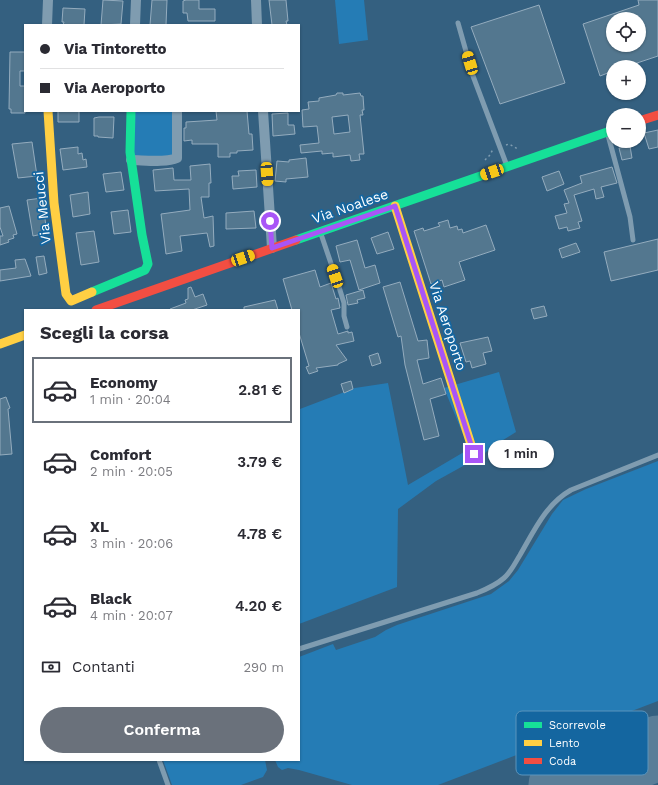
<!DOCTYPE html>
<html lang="it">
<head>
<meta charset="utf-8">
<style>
  :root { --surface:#fff; --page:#f7f7f7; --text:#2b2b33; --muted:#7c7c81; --line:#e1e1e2; --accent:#6a717b }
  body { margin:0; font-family:"Work Sans",sans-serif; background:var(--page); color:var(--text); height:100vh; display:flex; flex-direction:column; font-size:15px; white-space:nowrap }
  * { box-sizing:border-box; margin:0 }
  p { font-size:13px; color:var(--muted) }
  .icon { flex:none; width:22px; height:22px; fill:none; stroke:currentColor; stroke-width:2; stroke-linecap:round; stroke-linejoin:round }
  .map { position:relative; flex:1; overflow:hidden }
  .details { position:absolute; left:24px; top:309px; width:276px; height:452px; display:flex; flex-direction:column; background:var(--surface); border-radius:0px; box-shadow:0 1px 3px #0004 }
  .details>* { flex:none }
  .guide { position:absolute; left:24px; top:24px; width:276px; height:88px; border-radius:0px; box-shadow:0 1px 3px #0004; display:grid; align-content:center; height:88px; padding:0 16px; background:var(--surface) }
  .buttons { position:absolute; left:606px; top:12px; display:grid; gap:8px }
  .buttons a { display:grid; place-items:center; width:40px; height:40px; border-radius:50%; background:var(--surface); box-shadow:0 1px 3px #0004; font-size:20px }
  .end { position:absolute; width:18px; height:18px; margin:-9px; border:5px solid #a855f7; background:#fff; box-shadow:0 0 0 2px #fff }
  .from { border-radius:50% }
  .bubble { position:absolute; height:28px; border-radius:14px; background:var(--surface); box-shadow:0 1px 3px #0004; font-size:13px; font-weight:600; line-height:28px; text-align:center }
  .car { position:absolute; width:12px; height:24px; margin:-12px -6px; border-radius:5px; box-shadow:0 0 3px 1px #0007; background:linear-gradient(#f5c518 24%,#345 0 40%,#f5c518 0 76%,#345 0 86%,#f5c518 0) }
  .guide b { display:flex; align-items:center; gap:14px; height:38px; font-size:15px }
  .guide b+b { border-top:1px solid var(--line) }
  .guide i { width:10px; height:10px; background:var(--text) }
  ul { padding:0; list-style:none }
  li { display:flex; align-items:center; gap:12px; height:66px; margin:0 8px 6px; padding:0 8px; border:2px solid transparent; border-radius:0px }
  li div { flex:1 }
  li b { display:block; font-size:15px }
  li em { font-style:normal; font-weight:600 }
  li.selected { border-color:var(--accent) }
  li>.icon { width:36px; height:36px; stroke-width:1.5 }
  h2 { padding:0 16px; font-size:18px; line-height:48px }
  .pay { display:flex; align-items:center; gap:10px; height:44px; padding:0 16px; font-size:15px }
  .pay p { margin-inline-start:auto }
  .primary-button { display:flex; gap:8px; margin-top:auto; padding:8px 16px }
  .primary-button a { flex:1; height:46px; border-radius:24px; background:var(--accent); color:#fff; font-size:16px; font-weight:600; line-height:46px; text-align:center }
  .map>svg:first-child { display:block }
</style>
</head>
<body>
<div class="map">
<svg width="658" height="785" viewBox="0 0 658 785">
  <rect width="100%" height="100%" fill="#346080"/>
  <path fill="#257cb5" d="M335,0H364L368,40L339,44Z
    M134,111H174L172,158L133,157Z
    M499,372L516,432L490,448L483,455L436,481L398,509L397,587L299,624V408L300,409L355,388L388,383L408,485L469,449L444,388Z
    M658,461V701L438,785H352L299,770L288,768L282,770L278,767L275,760H299V657L333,644L336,650L375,637L386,630L397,625L491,594L509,581L518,570L552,514L563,500L586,489Z
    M163,760H265L267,770L263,777L241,785H172Z"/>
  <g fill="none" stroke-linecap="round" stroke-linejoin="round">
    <path stroke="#5a7e98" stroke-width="65" d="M561,785L658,748"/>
  </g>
  <path fill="#53778f" stroke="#94acbe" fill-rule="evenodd" d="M103,0L123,1L121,24L101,25Z
    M152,0H167L166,25H150Z
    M186,0H199V9H215V21H188L187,13H183V1Z
    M269,0H286L288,21H286L287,25H272Z
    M638,0H658V56L625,67H613V71L600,76L583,24L639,5ZM613,19H639V45H613Z
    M539,5L565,83L500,104L471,27Z
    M63,8L85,9L84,25H63L64,22H62Z
    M10,52H25V71H20V86H25V113H11V109H9Z
    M337,93H343V95L360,93L361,96H363L364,110H362L363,115H360L364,154H359L360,160L351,161L350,155L333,157V153L322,154V151L301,153L300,145L319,143L317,126L303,127L302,110L309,109L308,102L319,101V98L336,95ZM348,115L350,132L334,134L332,117Z
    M58,111H79V122H58Z
    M216,111H247L249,134H252L253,150L237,151V153H230V157H218V144H192V140L184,141V128H186V122L217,120Z
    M288,113V125H294L295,134L273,136L272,114Z
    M99,117H114L113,138L98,137V136H94V118Z
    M658,130V147L649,149L644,133Z
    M32,142L37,176L18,178L12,144Z
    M630,146L632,158L622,160L619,148Z
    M78,147V154L82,153L83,160L86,159L87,167L63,170L60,149Z
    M306,158L308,177L286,179V182L275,181L277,161L289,162V160Z
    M210,164L211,183H209V197H201L204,218L213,216L214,246L210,247L207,233L180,236L182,251L166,254L161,214L190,210L189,189L155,191L153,170L173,168L174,180H191L190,166Z
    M612,167L617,183L601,187L604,197L596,199L594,189L574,195L582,221L578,222L580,228L568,231L567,227L559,229L555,216L567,213L564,204L569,203L564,190L582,183L580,176Z
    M256,170L257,187L233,189L232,176H239L238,171Z
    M559,171L564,184L547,191L542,177Z
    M121,172L124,190L106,192L103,174Z
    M88,192L90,214L73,217L70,195Z
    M42,198L47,233L33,236L27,200Z
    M9,206L17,234L13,235L14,238L8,240L9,242L0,245V236H3L0,227V208Z
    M128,210L131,232L114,234L111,212Z
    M254,211L256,228L226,229V213Z
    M448,220L450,228L457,226L458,230L462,229L463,233L486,225L495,250L459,262L465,280L444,287L442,280L431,284L414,231L423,228L424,231L440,226L438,223Z
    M94,231L99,262L81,265L76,233Z
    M388,232L394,249L377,254L371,238Z
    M658,239V270L611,281L604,252Z
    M357,240L365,268L375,265L380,283L359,290L350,260L340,262L336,246Z
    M576,243L580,252L562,258L559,249Z
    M44,256L47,273L39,275L36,257Z
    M25,259L31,276L0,281V270L16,268L15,260Z
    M315,270L320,287L331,283L336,299L338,298L340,308L331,310L338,334L348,331V333L352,332L354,341L336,345L347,360L338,364V365L316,368L318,371L309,374L306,367L309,366L299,333V310H292L283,279Z
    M400,282L418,341L427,340L429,358L417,360L423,384L441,378L446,394L430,399L439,436L424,440L405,365L401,336L398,337L383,287Z
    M191,287L195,297L203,294L207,305L192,310H170V309L186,303L185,300L188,299V288Z
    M363,290L365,298L357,300L358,303L348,305L346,295Z
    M275,300L278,310H244V307Z
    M544,306L547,316L534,319L531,309Z
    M488,337L492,351L483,353L486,364L472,368L470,361L466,362L460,343Z
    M378,353L381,363L372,366L369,356Z
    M351,381L353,389L344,393L341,384Z
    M6,397L10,408L8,409L12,454L0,455V399Z"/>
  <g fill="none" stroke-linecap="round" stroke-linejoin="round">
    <path stroke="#7f9cb0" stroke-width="1.5" stroke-dasharray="2 3" stroke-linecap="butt" d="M506,145L509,144L518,149
      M485,160L490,155L493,149"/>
    <path stroke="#7f9cb0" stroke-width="5" d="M458,23L473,76L507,166
      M608,135L630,217L633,240
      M321,234L339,287L344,303V316L347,327
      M299,649L477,593C487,589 496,585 504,578C511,572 515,563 520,555C534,531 546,504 571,490L658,455
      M159,760L168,785"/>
    <path stroke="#7f9cb0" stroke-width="10" d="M256,0L257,25
      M47,25L48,0
      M135,25L136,0
      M263,111L272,248
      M131,160C143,160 166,163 177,158V111"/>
    <path stroke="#16e098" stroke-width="9" d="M296,240L613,130
      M92,292L145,270L148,264L142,235L130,152L131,111"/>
    <path stroke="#ffcf43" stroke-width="9" d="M48,111L54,203L66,294L71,301L92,292
      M395,206L474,454
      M0,344L25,335"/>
    <path stroke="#f24e42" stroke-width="9" d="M639,121L658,115
      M96,310L296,240"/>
  </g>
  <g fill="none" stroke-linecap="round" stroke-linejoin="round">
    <path stroke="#a855f7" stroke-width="5" d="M270,221L272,248L395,206L474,454"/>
  </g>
  <g text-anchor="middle" stroke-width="3.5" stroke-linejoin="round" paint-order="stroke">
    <g font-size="14" fill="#fff" stroke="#1466a0">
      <text transform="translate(350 206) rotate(-19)" y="5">Via Noalese</text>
      <text transform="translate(42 208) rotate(-96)" y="5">Via Meucci</text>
      <text transform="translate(448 326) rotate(72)" y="5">Via Aeroporto</text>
    </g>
  </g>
  <rect x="516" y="711" width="132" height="64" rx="6" fill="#1466a0" stroke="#5a94bc" stroke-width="1"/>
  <rect x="524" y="722" width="18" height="6" fill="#16e098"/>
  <rect x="524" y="740" width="18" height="6" fill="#ffcf43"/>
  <rect x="524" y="758" width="18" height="6" fill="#f24e42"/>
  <g font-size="11" fill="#fff">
    <text x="549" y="729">Scorrevole</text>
    <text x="549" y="747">Lento</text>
    <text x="549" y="765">Coda</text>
  </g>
</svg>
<div class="buttons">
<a><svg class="icon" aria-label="locate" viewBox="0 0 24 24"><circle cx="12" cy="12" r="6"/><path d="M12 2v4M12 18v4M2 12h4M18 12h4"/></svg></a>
<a>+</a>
<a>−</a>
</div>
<i class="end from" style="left:270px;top:221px"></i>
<i class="end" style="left:474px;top:454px"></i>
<div class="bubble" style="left:488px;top:440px;width:66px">1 min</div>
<i class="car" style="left:470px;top:63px;rotate:343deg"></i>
<i class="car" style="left:492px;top:172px;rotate:251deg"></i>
<i class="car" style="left:267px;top:174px;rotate:176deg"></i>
<i class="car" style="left:243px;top:258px;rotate:71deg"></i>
<i class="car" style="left:335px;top:276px;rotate:341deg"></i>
<div class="guide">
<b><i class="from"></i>Via Tintoretto</b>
<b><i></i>Via Aeroporto</b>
</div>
<section class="details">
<h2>Scegli la corsa</h2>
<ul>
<li class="selected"><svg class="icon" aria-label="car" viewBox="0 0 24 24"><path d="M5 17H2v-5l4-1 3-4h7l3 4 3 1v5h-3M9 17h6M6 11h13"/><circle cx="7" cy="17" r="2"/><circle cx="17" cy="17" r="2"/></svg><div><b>Economy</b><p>1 min · 20:04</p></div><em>2.81 €</em></li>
<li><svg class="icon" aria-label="car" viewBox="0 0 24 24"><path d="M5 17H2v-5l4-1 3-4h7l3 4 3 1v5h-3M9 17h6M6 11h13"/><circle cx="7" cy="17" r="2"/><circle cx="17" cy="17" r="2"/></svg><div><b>Comfort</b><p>2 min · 20:05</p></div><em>3.79 €</em></li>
<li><svg class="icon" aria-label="car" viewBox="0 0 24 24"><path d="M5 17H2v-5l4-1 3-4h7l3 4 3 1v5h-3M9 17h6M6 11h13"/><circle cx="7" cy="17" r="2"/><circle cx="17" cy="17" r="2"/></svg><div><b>XL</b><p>3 min · 20:06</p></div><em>4.78 €</em></li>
<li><svg class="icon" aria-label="car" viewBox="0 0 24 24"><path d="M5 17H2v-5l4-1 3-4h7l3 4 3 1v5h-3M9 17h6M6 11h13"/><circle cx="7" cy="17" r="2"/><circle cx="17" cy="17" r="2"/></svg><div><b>Black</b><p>4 min · 20:07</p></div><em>4.20 €</em></li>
</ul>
<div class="pay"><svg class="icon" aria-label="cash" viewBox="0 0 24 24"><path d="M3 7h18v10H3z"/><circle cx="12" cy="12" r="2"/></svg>Contanti<p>290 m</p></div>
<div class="primary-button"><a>Conferma</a></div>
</section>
</div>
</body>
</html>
